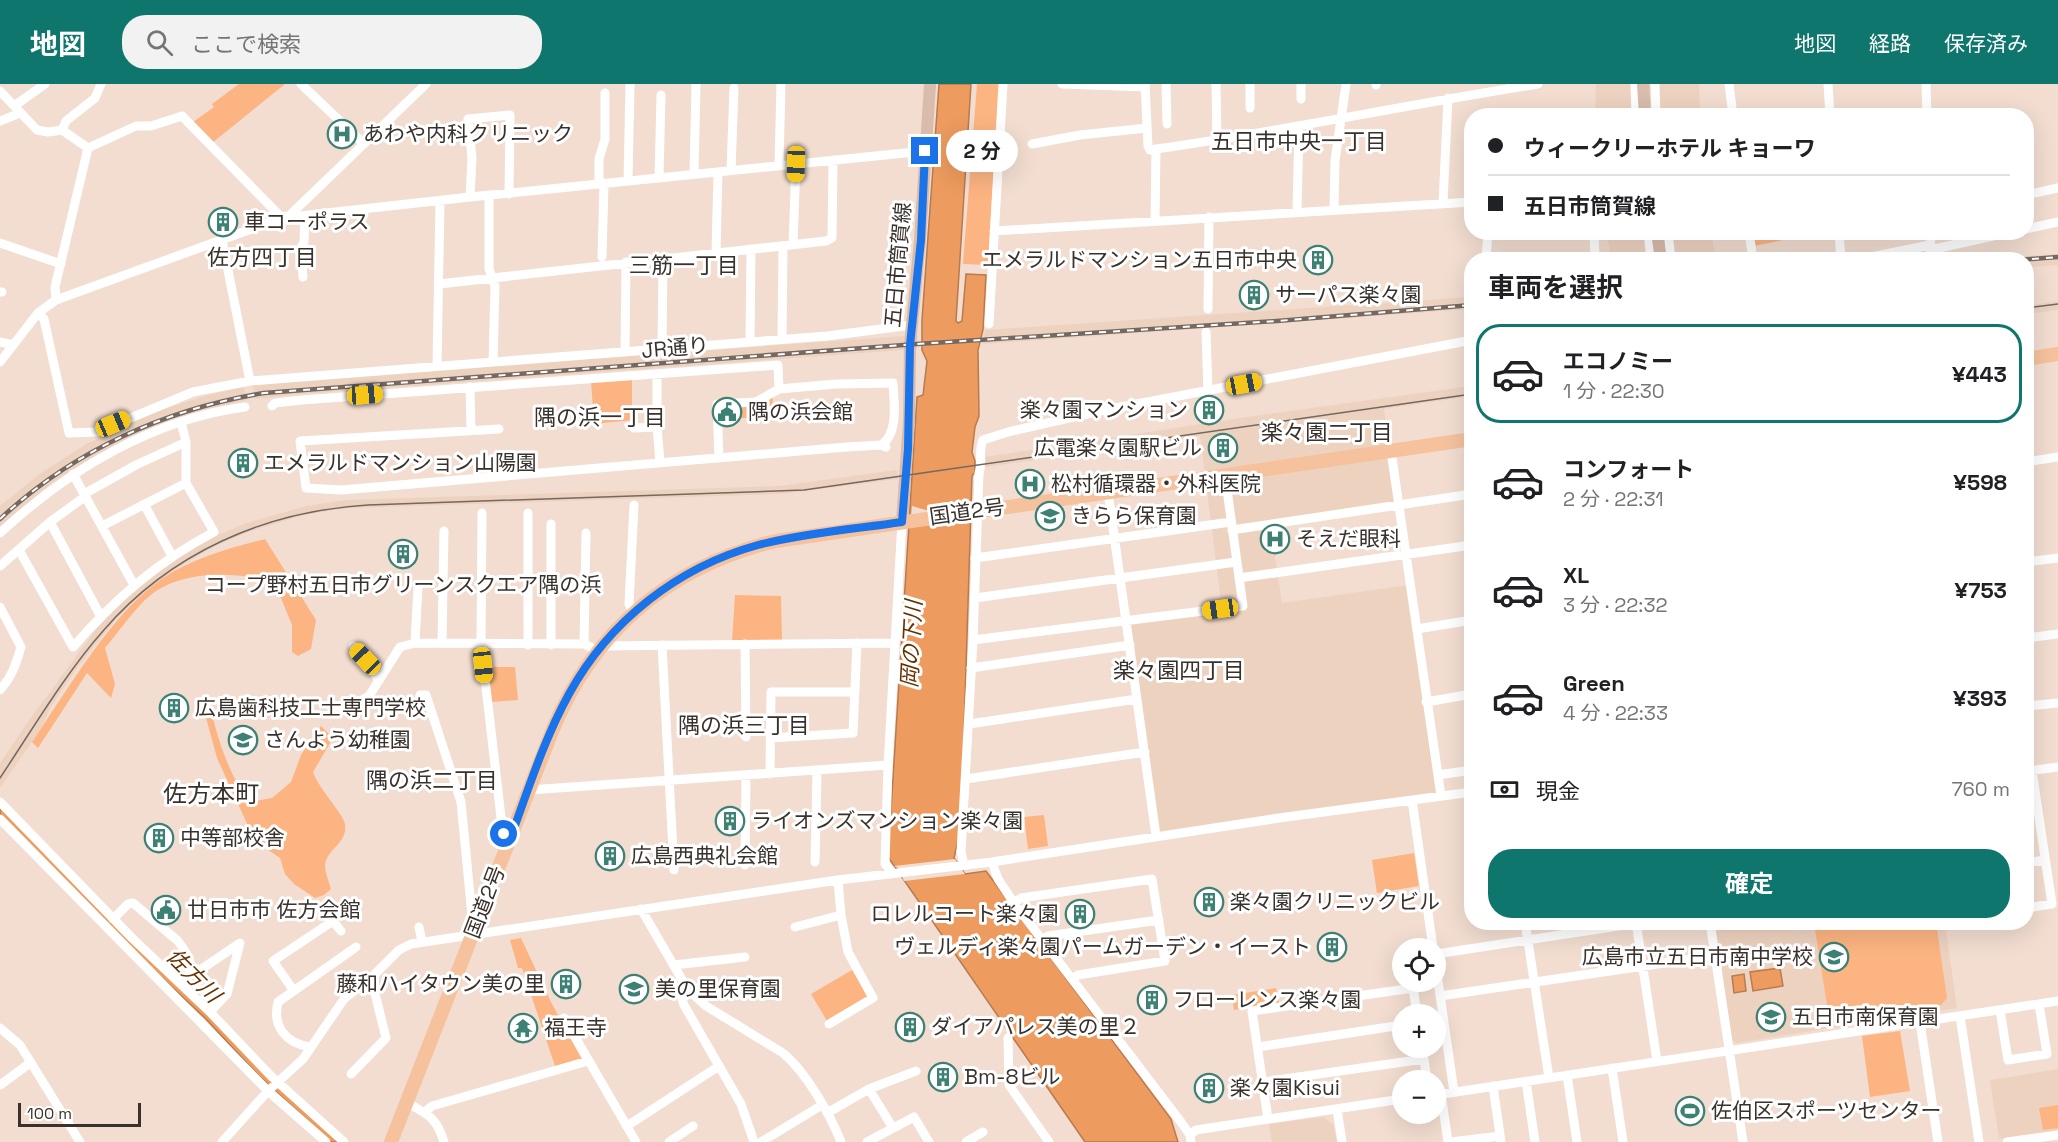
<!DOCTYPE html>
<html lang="ja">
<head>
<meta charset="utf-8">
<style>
  :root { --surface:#fff; --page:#f2f2f2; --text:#202124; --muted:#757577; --line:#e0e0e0; --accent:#0f766e }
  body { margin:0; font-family:"Space Grotesk","Noto Sans JP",sans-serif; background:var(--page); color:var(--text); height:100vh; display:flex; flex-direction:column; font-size:22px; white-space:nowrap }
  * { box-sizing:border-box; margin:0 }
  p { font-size:20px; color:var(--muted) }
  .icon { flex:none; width:33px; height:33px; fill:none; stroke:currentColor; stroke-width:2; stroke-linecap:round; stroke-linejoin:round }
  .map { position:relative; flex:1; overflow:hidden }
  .sheet { position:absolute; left:1464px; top:168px; width:570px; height:678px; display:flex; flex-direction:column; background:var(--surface); border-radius:24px; box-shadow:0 6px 24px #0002 }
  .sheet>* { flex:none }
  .top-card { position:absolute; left:1464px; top:24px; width:570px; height:132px; border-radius:24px; box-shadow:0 6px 24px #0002; display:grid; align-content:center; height:132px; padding:0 24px; background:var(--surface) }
  .buttons { position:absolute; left:1392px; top:854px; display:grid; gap:12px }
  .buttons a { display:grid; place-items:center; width:54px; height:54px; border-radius:50%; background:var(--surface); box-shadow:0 6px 24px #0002; font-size:30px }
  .scale { position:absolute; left:18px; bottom:15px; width:123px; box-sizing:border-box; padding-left:6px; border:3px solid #39312c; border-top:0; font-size:16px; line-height:21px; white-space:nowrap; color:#39312c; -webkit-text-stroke:4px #fff; paint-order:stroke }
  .end { position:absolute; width:27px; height:27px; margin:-14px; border:8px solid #1a73e8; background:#fff; box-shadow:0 0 0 3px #fff }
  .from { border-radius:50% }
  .bubble { position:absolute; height:42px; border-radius:21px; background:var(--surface); box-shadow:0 6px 24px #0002; font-size:20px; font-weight:700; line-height:42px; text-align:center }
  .car { position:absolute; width:18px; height:36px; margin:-18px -9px; border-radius:8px; box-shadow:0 0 4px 2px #0007; background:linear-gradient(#f5c518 24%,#345 0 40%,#f5c518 0 76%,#345 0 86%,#f5c518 0) }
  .top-card b { display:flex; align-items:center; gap:21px; height:57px; font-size:22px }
  .top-card b+b { border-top:2px solid var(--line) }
  .top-card i { width:15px; height:15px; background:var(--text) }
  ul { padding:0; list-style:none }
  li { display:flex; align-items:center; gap:18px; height:99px; margin:0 12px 9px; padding:0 12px; border:3px solid transparent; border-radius:24px }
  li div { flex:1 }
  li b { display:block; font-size:22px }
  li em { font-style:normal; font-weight:700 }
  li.selected { border-color:var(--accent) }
  li>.icon { width:54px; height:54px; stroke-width:1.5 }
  h2 { padding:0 24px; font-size:27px; line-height:72px }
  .pay { display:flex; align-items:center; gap:15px; height:66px; padding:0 24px; font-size:22px }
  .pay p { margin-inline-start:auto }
  .button { display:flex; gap:12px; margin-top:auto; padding:12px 24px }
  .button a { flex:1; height:69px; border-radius:24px; background:var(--accent); color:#fff; font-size:24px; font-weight:700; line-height:69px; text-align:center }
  header { display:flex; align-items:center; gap:36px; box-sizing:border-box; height:84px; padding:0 30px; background:var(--accent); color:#fff }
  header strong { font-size:28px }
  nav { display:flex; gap:33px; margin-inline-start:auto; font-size:21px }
  .search { width:420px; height:54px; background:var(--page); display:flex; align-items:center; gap:15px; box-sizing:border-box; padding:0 21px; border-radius:24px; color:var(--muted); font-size:22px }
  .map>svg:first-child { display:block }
</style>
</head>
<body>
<header>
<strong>地図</strong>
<div class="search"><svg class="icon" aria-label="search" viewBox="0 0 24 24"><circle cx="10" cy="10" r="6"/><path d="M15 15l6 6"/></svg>ここで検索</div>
<nav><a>地図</a><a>経路</a><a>保存済み</a></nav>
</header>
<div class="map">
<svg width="2058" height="1058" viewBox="0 0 2058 1058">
  <rect width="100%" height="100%" fill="#f2ddd0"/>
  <path fill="#edd2c0" d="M1596,0H1699L1700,31L1595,32Z
    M1607,149H1711L1716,175H1611Z
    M2058,170V181L2027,183L2026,176L1984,175Z
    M1471,213V225L983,260L985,246Z
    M2058,217V226L2027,230V222Z
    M918,251L917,265L300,310L255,315L253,301L299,296Z
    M1471,302V312L1384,325L1398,421L1270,440L1282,519L1408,501L1442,711L1156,752L1127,537L1222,525L1200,352L979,384L978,374L1247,333Z
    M244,303L247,316L211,324L160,341L95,371L50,400L0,442V422L41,389L88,359L155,328L208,311Z
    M897,386L898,395L781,410L348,424L308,430L250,447L213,463L179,483L146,507L117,534L79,581L50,624L42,643L0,704V679L30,635L97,544L126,514L174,476L209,455L247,439L306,422L347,416L780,402Z
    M1714,839H1945L1957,924L1736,959L1732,956Z
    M2058,985V1046L1999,1055L1990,996Z
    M1323,1033L1333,1040L1337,1058H1272L1269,1040Z"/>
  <path fill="#fcb482" d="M239,0H285L212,59L193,38L214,23L212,20Z
    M977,0H999L988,181L963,180Z
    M1753,149H1797L1798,153L1754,162Z
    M632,294V336L594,340L591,297Z
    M773,313L772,334L750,337L749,334H734L733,322Z
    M265,455L316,536L311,565L298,572L292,568V541L274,497C232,488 176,484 143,518C129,532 118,549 105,564L115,600L111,614L87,589L38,664L32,658C67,607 112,528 163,494C193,474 230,464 265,455Z
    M735,511L781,512L782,556L732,557Z
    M486,583H515L518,616L491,618Z
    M211,624C217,656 230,692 249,718L272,714L291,698L301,671L321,642L333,654L313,688C318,704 343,729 345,740C348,760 326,764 325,782C325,788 329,798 331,805L324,811L315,814L294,800L285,790L280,774L255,757L217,674L205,630Z
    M1044,731L1048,762L1028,765L1024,733Z
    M1414,769L1419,802L1377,809L1372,776Z
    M1814,839H1936L1947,914L1941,921L1830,940Z
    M521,854L551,918L582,976L556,985L522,884H518L510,856Z
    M852,886L868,912L827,937L811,910Z
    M1276,904L1279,919L1234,926L1232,911Z
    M1900,947L1910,1007L1870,1013L1862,952Z
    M2058,1021V1044L2043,1046L2039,1024Z"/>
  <path fill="#ed9b5e" stroke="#b77b4f" stroke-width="1.5" d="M939,0H971L956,237L958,239L962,237L966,190L986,191L983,246L978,266L979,332L975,343L972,368L975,377V388L972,392L961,744L954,774L965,790L986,787L1171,1035L1178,1058H1085L888,773L917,313L923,311L927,277L922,266V236Z
    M0,723L338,1058H331L258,991L205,934L126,860L0,730Z
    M1780,884L1783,902L1753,907L1750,888Z
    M1744,890L1746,907L1734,909L1732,892Z"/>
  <path fill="#f2ddd0" d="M973,420L972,434L910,443L912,422L926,426Z
    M955,775L965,790L904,797L898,784L894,782Z"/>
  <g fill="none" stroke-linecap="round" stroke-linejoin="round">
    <path stroke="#fff" stroke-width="9" d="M301,0L364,60
      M1062,0L1145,3
      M1145,0L1148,62L1150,66L1156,65
      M1166,0L1167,40
      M1216,0L1217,57
      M1301,0V15
      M1635,0L1636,32
      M1655,0L1656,32
      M1729,0L1733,32
      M1828,0L1830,32
      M1926,0L1927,32
      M1376,1V0
      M0,7L37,46L48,48L62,46L88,64L55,203L56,216
      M14,22L45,0
      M1250,24V0
      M0,37L20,29
      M62,46L66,37L95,14L101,0
      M1032,60L1080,51L1147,44
      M88,64L136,42H151L182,32L282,134L470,113L925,67
      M779,81L781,0
      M731,86L734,4
      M694,90L696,0
      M659,94L661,11
      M628,97L630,0
      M599,100V75L605,55V9
      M2026,111L2058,104
      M489,112V185L495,202L493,278
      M470,113L472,74L468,35L510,31L509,110
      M1443,119L1448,14
      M1334,125L1335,77L1346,0
      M1297,127L1299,43
      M1155,137L1156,65C1284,47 1410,20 1538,0
      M2026,145L2058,138
      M994,147L1472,118
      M1594,148L1595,176
      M1648,148L1651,176
      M1668,148L1671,176
      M1749,148L1753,176
      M1839,148L1841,176
      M222,156L250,297
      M0,159L61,180
      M793,160L796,79
      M1930,166L2011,148
      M716,169L718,88
      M602,173L604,99
      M1486,176L1488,148
      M1856,176L1930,161
      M1930,176V161L1932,148
      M303,193L301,164L304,158L305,132
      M439,200L826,157L832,154L833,76
      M0,208H2
      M1208,225L1209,133
      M38,229L44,235L69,349L97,348L193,308L250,297L827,252L912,241
      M989,240L1003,0
      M1206,248L1208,308
      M782,255L783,162
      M0,258L13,261
      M750,258L751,165
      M662,265L663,175
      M625,268L626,178
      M0,278L38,229L56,216L290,131L426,0
      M437,282L440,117
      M657,290V343L660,378
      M470,303L471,346
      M272,322L275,319L302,316L778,281L779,305
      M634,344L657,343
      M499,345L300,357L306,404L341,406L847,363L881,361L886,363
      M1391,367L1441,712
      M719,374L717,320L756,318L779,305L836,300L893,299C894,317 899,350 881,361
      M2026,378L2058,373
      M73,390L134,501
      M1108,408L1156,752
      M144,420L172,472
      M482,429L481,560L502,742L509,758
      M50,438L100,531
      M102,442L186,399
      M1232,446L1472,410
      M0,449C68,386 153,335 245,323
      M586,449L584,560L598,567
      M19,466L73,563C115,515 157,478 214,448L186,399V358L181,338
      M975,474L1231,438
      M2026,478L2058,474
      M0,482L50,438L83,414L84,410L136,381L186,358
      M1239,494L1472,461
      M975,514L1236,478
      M0,523L21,563C16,580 12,593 0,606
      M633,529L629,520L634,421
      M1417,545L1472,536
      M2026,554L2058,550
      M973,556L1243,522L1225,391
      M415,559L418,503
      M442,559L444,447
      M745,560L746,653
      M528,561V429
      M551,561V440
      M662,561L674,786
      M353,562L365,575L379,597
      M601,562L895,559
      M971,584L1130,561
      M420,611H426L461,718L473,842
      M1426,618L1472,610
      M2026,622L2058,619
      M339,625L355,620L369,612L400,563L415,559L584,560
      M969,640L1137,615
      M770,654L853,649L857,559
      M2028,687L2058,683
      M770,690L771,608H854
      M1438,691L1472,686
      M966,695L1145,668
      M529,706L888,681
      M1412,716L1433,864
      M0,718L132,854L210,928L271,992L344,1058
      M0,735L268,1007L326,1058
      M815,778L817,687
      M992,778L998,795L1014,819L1181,1038L1190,1051L1191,1058
      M2026,779L2045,776
      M745,781L746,691
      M964,781L961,768L973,556L979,389C983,378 978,366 983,356L1008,348L1100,327L1472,256
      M893,789L885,780L888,681L902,438
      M1014,819L1021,814L1152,795L1165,877L1078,891L1073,895
      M2026,824L2052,820L2032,687
      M641,825L688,906L706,922L783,969C806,988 830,1030 841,1058
      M113,835L128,820L133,819L178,857L187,870L192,883L191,888L180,899
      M1525,838L1549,994
      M1636,838L1657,977
      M1710,838L1743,1058
      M419,843L422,858
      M795,843L841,831
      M1043,856L1048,852L1159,836
      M1436,870L1645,838
      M674,881L745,873
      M192,883L200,886L240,859
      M1436,883L1454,1008
      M688,906L682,915L684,921L741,1020L754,1058
      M294,907L273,877L333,837L341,847
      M1440,912L1705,873
      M2000,926L2008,976L2047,970L2039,920
      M210,928L227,910L240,859
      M1960,932L1979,1058
      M564,934L636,1058
      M1920,938L1938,1058
      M829,940L873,914L848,868L841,831L838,796
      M0,944L20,961L80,1058
      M1008,954L1009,1001L1049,1058
      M310,963C286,959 272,943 278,918L356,863
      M1258,963L1402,941
      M1422,963L1427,996
      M1612,984L1623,1058
      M351,990L386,954L371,893
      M1567,991L1577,1058
      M1526,997L1535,1058
      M1263,998L1424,975
      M0,1001L30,979
      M1493,1002L1501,1058
      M869,1005L893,1044
      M1441,1010L1448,1058
      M1436,1011L2058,917
      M407,1019C428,1030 437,1034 444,1058
      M1337,1025L1342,1058
      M425,1028L432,1022L588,977
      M827,1029L869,1005L916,987
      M1268,1035L1252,927L1413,904L1417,930
      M627,1042L719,982
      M1190,1051L1196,1046L1402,1015
      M222,1058L268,1007L303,975L344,915L374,891L399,866L411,860L838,796L992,778L1279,734L1472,708
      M669,1058L693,1042
      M761,1058L822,1021
      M867,1058L914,1033L929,1058
      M966,1058L983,1048
      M1451,1058L1500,1052
      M2007,1058L2058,1051"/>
    <path stroke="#d9bcab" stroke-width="12" d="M1643,0L1645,32
      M1657,148L1661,176
      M902,438L909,337L910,261L920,156L930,0"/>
    <path stroke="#f6c29e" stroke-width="14" d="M2026,275L2058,270
      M391,1058L553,645C595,545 671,482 776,457L1472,355"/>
    <path stroke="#746861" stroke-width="1.5" d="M2026,224L2058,220
      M0,694C32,646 65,590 103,547C170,469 265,427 368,421L804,406L1472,310"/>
    <g stroke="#746861" stroke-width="4.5">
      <path id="rail" d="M2018,176L2058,173
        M0,435C73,367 165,325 264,309L917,260L1277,237L1472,221"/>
    </g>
    <use href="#rail" stroke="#fff" stroke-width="2" stroke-dasharray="7" stroke-linecap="butt"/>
  </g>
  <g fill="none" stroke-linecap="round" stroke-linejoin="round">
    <path stroke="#1a73e8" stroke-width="8" d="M504,750L509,758C527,709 544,655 569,610C609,537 678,483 758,461C805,449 855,445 902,438L908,365L910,261L921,156L925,67"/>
  </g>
  <defs>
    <g id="hospital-ring" transform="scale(1.5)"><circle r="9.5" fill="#fff" stroke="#3d8174" stroke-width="1.5"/><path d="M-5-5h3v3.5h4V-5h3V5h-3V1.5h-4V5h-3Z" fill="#3d8174"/></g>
    <g id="building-ring" transform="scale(1.5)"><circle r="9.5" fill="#fff" stroke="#3d8174" stroke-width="1.5"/><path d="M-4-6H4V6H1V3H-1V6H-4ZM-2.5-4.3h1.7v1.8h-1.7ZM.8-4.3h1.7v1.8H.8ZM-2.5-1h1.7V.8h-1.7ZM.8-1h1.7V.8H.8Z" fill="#3d8174"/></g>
    <g id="civic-ring" transform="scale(1.5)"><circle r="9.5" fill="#fff" stroke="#3d8174" stroke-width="1.5"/><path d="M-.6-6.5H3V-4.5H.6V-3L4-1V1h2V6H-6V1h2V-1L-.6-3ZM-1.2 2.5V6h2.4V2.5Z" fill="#3d8174"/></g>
    <g id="school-ring" transform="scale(1.5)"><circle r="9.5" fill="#fff" stroke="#3d8174" stroke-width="1.5"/><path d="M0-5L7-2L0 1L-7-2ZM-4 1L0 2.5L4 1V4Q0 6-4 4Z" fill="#3d8174"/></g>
    <g id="temple-ring" transform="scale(1.5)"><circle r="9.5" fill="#fff" stroke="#3d8174" stroke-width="1.5"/><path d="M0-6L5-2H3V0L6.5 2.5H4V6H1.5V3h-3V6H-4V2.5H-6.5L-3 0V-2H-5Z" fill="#3d8174"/></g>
    <g id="stadium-ring" transform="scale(1.5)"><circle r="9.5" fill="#fff" stroke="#3d8174" stroke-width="1.5"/><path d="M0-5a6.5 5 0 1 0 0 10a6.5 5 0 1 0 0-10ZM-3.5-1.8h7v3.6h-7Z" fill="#3d8174"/></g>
  </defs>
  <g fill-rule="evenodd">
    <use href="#hospital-ring" x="342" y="50"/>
    <use href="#building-ring" x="223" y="138"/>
    <use href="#building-ring" x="1318" y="176"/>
    <use href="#building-ring" x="1254" y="211"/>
    <use href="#building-ring" x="1209" y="326"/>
    <use href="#civic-ring" x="727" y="328"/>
    <use href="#building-ring" x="1223" y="364"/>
    <use href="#building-ring" x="243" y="379"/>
    <use href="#hospital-ring" x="1030" y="400"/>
    <use href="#school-ring" x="1050" y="432"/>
    <use href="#hospital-ring" x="1275" y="455"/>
    <use href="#building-ring" x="403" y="470"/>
    <use href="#building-ring" x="174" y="624"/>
    <use href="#school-ring" x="243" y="656"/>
    <use href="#building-ring" x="730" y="737"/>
    <use href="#building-ring" x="159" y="754"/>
    <use href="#building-ring" x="610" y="772"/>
    <use href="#building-ring" x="1209" y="818"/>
    <use href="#civic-ring" x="166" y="826"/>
    <use href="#building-ring" x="1080" y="830"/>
    <use href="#building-ring" x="1332" y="863"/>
    <use href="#school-ring" x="1834" y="873"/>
    <use href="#building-ring" x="566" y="900"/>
    <use href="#school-ring" x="634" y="905"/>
    <use href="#building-ring" x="1152" y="916"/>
    <use href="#school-ring" x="1771" y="933"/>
    <use href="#building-ring" x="910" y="943"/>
    <use href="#temple-ring" x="523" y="944"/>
    <use href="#building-ring" x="943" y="993"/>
    <use href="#building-ring" x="1209" y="1004"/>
    <use href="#stadium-ring" x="1690" y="1027"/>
  </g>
  <g text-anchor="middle" stroke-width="6" stroke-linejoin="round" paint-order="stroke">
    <g font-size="21" fill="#39312c" stroke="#fff" text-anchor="start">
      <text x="363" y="57">あわや内科クリニック</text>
      <text x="244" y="145">車コーポラス</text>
      <text x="1297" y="183" text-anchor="end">エメラルドマンション五日市中央</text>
      <text x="1275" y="218">サーパス楽々園</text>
      <text x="1188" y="333" text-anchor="end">楽々園マンション</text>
      <text x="748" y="335">隅の浜会館</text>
      <text x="1202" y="371" text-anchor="end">広電楽々園駅ビル</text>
      <text x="264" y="386">エメラルドマンション山陽園</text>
      <text x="1051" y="407">松村循環器・外科医院</text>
      <text x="1071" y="439">きらら保育園</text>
      <text x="1296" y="462">そえだ眼科</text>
      <text x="403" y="508" text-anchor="middle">コープ野村五日市グリーンスクエア隅の浜</text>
      <text x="195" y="631">広島歯科技工士専門学校</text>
      <text x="264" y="663">さんよう幼稚園</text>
      <text x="751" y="744">ライオンズマンション楽々園</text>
      <text x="180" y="761">中等部校舎</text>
      <text x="631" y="779">広島西典礼会館</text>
      <text x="1230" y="825">楽々園クリニックビル</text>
      <text x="187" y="833">廿日市市 佐方会館</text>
      <text x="1059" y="837" text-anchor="end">ロレルコート楽々園</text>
      <text x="1311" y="870" text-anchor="end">ヴェルディ楽々園パームガーデン・イースト</text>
      <text x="1813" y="880" text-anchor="end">広島市立五日市南中学校</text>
      <text x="545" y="907" text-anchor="end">藤和ハイタウン美の里</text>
      <text x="655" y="912">美の里保育園</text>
      <text x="1173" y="923">フローレンス楽々園</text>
      <text x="1792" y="940">五日市南保育園</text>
      <text x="931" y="950">ダイアパレス美の里２</text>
      <text x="544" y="951">福王寺</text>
      <text x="964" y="1000">Bm-8ビル</text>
      <text x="1230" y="1011">楽々園Kisui</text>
      <text x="1711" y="1034">佐伯区スポーツセンター</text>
    </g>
    <g font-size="21" fill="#39312c" stroke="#fff">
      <text transform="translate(898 181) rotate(-85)" y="7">五日市筒賀線</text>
      <text transform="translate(675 264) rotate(-5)" y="7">JR通り</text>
      <text transform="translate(967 428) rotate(-8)" y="7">国道2号</text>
      <text transform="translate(485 818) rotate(-69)" y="7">国道2号</text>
    </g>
    <g font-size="22" fill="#39312c" stroke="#fff">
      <text x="1299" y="65">五日市中央一丁目</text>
      <text x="262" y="181">佐方四丁目</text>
      <text x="684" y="189">三筋一丁目</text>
      <text x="600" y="341">隅の浜一丁目</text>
      <text x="1327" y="356">楽々園二丁目</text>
      <text x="1179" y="594">楽々園四丁目</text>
      <text x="744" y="649">隅の浜三丁目</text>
      <text x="432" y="704">隅の浜二丁目</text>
    </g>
    <g font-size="22" font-style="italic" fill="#663200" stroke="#fff">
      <text transform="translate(911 560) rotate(-87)" y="8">岡の下川</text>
      <text transform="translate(194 891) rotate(45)" y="8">佐方川</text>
    </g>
    <g font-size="24" fill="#39312c" stroke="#fff">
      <text x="211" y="718">佐方本町</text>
    </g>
  </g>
</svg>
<div class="buttons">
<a><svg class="icon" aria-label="locate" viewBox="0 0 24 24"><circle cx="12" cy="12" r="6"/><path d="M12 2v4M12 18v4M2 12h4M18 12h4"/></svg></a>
<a>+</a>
<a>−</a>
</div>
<div class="scale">100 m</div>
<i class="end from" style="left:504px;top:750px"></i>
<i class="end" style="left:925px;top:67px"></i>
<div class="bubble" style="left:946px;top:46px;width:72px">2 分</div>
<i class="car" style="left:796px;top:80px;rotate:182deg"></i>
<i class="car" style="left:1244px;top:300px;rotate:79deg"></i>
<i class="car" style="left:365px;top:311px;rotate:86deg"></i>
<i class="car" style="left:113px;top:340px;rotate:67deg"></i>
<i class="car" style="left:1220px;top:525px;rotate:262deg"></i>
<i class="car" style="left:365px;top:575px;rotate:316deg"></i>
<i class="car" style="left:483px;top:581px;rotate:174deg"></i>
<div class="top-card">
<b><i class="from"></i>ウィークリーホテル キョーワ</b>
<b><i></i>五日市筒賀線</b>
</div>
<section class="sheet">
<h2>車両を選択</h2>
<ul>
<li class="selected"><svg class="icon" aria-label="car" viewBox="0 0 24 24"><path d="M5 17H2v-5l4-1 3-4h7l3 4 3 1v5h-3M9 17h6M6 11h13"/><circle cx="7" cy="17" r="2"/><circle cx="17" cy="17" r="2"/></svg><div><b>エコノミー</b><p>1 分 · 22:30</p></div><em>¥443</em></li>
<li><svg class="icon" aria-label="car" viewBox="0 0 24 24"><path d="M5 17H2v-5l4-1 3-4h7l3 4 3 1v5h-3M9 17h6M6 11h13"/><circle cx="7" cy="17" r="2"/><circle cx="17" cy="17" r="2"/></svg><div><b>コンフォート</b><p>2 分 · 22:31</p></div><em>¥598</em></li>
<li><svg class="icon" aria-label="car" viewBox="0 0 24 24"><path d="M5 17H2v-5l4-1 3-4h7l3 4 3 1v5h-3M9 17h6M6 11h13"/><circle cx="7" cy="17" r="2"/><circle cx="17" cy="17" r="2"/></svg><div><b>XL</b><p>3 分 · 22:32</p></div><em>¥753</em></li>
<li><svg class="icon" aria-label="car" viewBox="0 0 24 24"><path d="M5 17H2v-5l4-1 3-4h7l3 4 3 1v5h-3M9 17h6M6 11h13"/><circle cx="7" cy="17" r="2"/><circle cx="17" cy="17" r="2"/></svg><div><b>Green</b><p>4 分 · 22:33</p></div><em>¥393</em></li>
</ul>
<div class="pay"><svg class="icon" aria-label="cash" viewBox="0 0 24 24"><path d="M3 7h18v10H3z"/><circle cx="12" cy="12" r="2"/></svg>現金<p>760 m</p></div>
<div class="button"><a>確定</a></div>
</section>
</div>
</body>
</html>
